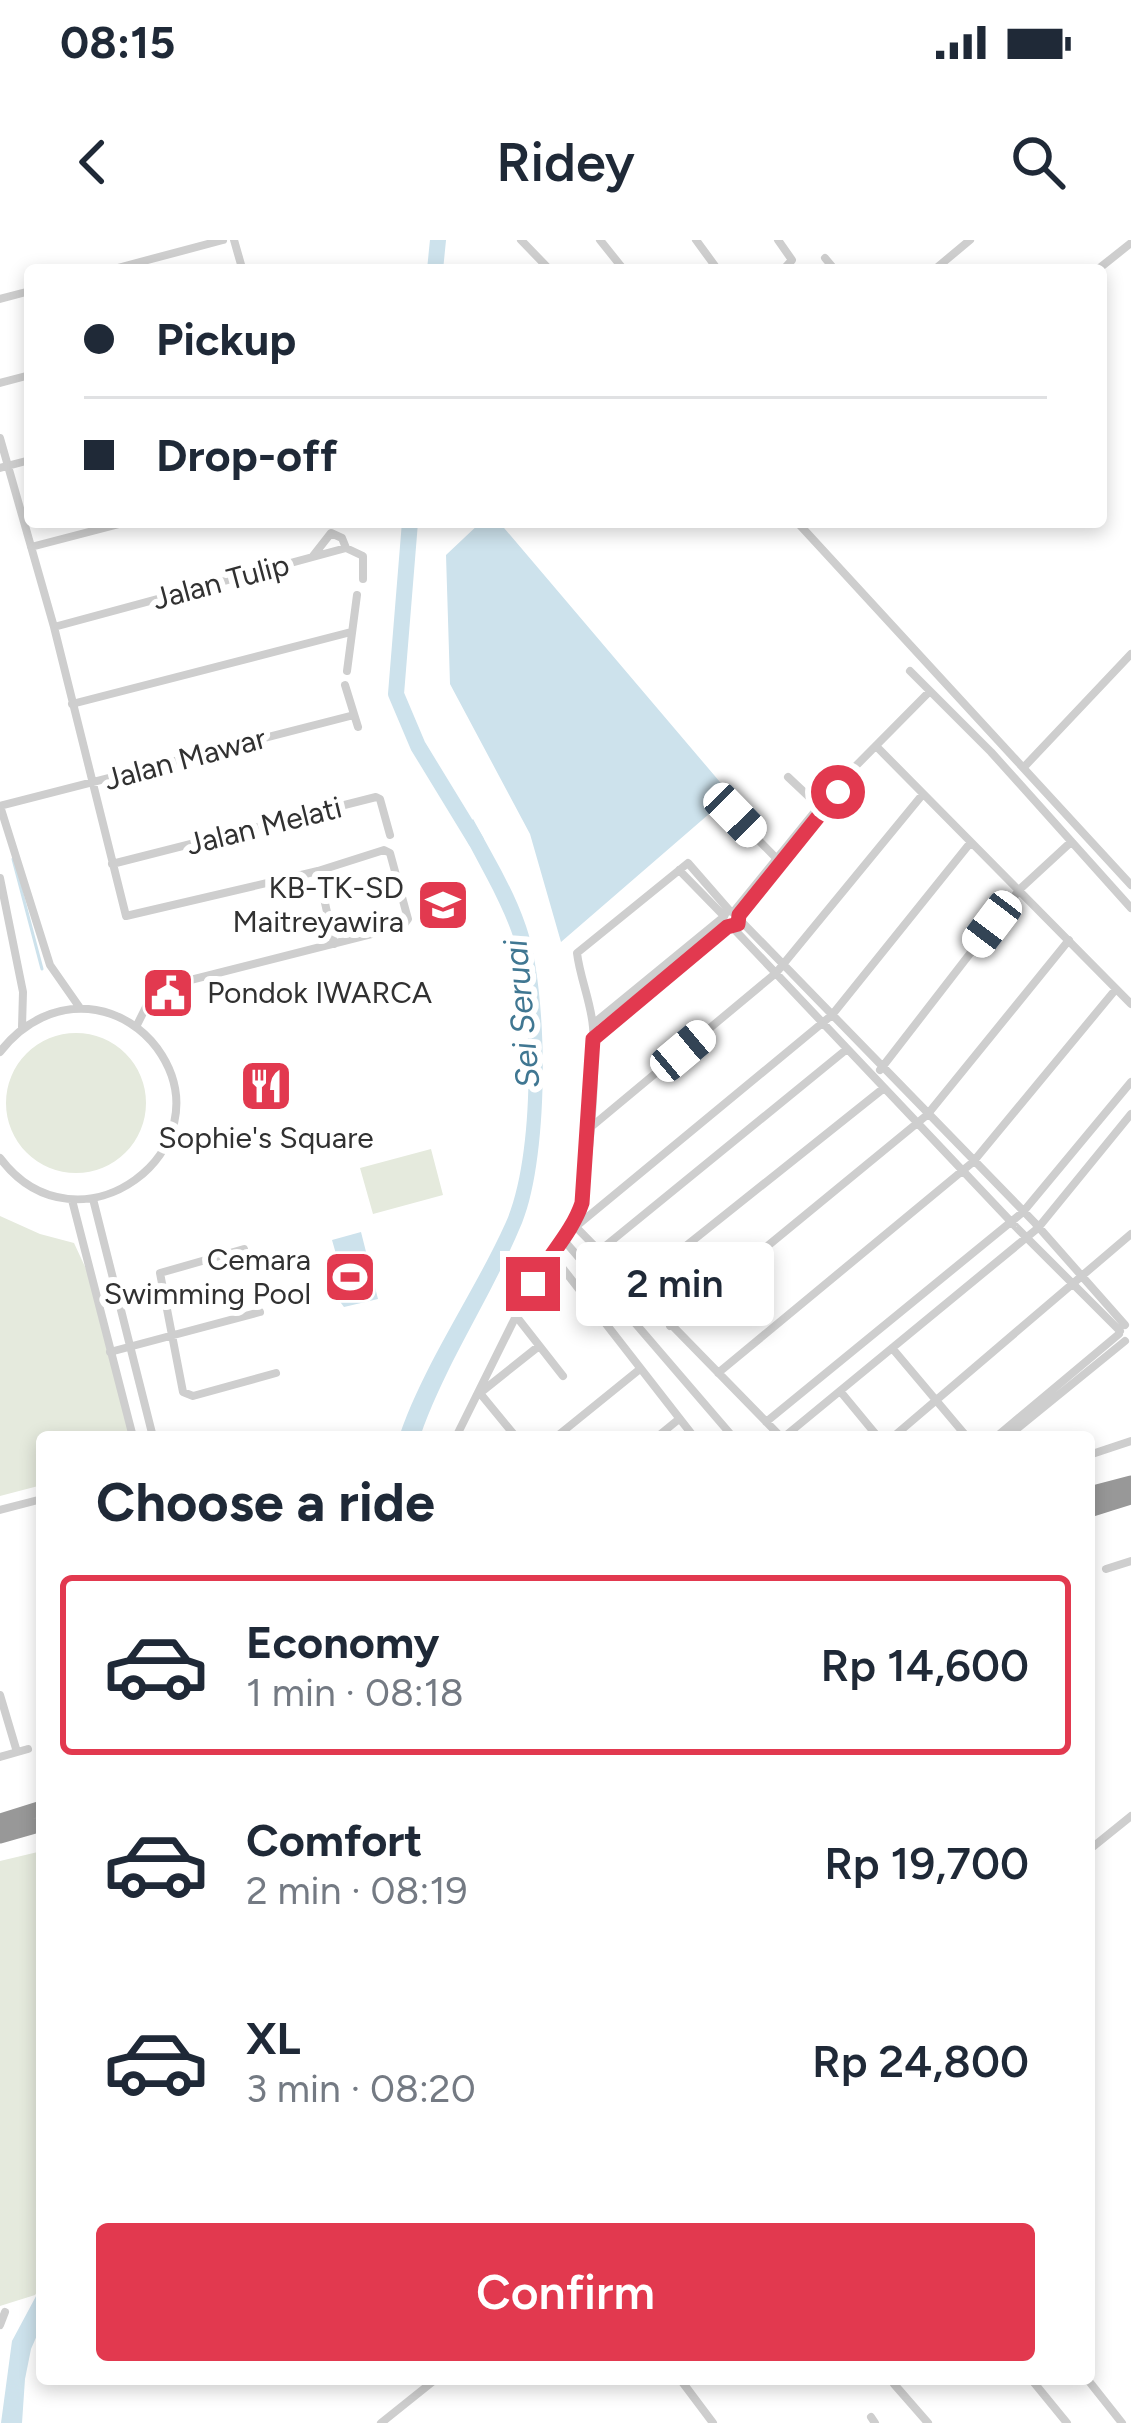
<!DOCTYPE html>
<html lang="en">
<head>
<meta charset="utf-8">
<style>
  :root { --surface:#fff; --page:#f2f2f3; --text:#1f2937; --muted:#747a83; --line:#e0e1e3; --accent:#e2394f }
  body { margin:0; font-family:Figtree,sans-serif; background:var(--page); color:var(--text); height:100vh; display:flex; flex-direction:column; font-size:45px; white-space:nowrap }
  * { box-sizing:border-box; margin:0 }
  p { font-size:39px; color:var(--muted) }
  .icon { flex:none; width:66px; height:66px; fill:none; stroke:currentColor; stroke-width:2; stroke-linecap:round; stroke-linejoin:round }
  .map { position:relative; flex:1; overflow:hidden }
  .sheet { position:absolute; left:36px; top:1191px; width:1059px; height:954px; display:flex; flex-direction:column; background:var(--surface); border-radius:12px; box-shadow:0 6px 18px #0003 }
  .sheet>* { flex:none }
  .banner { position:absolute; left:24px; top:24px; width:1083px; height:264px; border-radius:12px; box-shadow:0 6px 18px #0003; display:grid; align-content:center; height:264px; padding:0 60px; background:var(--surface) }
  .end { position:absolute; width:54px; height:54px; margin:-27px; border:15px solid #e2394f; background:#fff; box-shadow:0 0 0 6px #fff }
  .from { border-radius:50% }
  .bubble { position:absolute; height:84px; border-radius:12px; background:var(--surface); box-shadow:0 6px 18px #0003; font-size:39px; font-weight:600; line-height:84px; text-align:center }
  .car { position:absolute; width:36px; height:72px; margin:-36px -18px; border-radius:15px; box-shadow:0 0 9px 3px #0007; background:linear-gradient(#fff 24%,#345 0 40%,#fff 0 76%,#345 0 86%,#fff 0) }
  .banner b { display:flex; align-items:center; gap:42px; height:114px; font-size:45px }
  .banner b+b { border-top:3px solid var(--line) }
  .banner i { width:30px; height:30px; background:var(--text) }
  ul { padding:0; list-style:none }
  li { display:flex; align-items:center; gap:36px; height:180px; margin:0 24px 18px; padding:0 36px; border:6px solid transparent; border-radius:12px }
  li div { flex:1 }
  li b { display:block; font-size:45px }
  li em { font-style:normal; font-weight:600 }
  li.selected { border-color:var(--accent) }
  li>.icon { width:108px; height:108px; stroke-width:1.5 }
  h2 { padding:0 60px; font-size:54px; line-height:144px }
  .primary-button { display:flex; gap:24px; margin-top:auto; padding:24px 60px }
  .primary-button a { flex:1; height:138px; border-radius:12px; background:var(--accent); color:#fff; font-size:48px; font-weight:600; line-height:138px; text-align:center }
  .status { display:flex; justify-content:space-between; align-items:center; height:84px; padding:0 60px; background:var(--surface); direction:ltr }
  .status svg { height:33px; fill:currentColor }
  header { display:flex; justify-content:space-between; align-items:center; height:156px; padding:0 60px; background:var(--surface); font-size:54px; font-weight:600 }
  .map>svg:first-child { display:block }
</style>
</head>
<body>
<div class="status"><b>08:15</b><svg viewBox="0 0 49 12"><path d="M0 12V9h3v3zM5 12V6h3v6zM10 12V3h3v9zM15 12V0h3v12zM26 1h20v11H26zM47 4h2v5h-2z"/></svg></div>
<header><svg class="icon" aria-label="back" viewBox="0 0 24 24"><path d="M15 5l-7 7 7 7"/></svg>Ridey<svg class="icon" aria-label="search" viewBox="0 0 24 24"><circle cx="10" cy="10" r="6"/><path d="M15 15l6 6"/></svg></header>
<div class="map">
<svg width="1131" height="2183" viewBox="0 0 1131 2183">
  <rect width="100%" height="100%" fill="#fff"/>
  <path fill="#e5eadd" d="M6 863a70 70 0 1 1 140 0a70 70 0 1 1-140 0Z
    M431,909L443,955L373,974L360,928Z
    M0,976L40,994L74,1003L87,1031L130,1197H42V1245L0,1256Z
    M42,1611V2045L35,2055L0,2066V1621Z"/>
  <path fill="#cde2ec" d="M481,282H499L731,555L561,702L530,594L450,444L446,315Z
    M473,579C492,614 513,648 526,686C549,753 549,917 522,983C492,1056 446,1122 420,1197H399C425,1121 473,1055 506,982C534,919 533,785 519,717C509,673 482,631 462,591Z
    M361,992L378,1059L344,1067L335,1055L340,1028L332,1000Z
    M42,2045V2084L31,2109L25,2139L22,2183H1L12,2101Z"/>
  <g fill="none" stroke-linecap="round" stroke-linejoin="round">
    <path stroke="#cde2ec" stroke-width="3" d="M13,619L42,729"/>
    <path stroke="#cde2ec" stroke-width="16" d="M435,30L438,0
      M410,282L396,454L418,506L476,601"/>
    <path stroke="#cecece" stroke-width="8" d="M234,0L242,28
      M521,0L550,30
      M600,0L624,30
      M696,0L718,30
      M778,0L792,20L783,30
      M825,18L835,30
      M110,30L223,0
      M934,30L970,0
      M1097,30L1131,3
      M0,59L30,51
      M0,143L30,135
      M0,198L54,387L126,676L318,631L384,610L390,613L408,679L403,686L155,749L136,787
      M0,228L30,220
      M797,282L1131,645
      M31,307L127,282
      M313,316L331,293L342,298L346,308
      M54,387L346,308L363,316V339
      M347,431L357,355
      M910,431L991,512L1131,668
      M345,445L358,487
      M72,464L351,392
      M876,506L1131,764
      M1025,526L1131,414
      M788,537L822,569
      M0,566L354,475
      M0,566L50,725L80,768
      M735,576L777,619
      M112,624L376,557L380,559L390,595
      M679,630L722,674
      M318,631L334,704
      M0,638L23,752L22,787
      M735,670L834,548L930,451
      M739,675L727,670L722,681L728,687L738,684L739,675L845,542
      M740,680L1035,983L1125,1085
      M732,687L1016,987L1120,1091
      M593,784L721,679
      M595,798L727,687
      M0,812C23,782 57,764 96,770C120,774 142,788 157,808C230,909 78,1022 0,918
      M880,830L1020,649L1071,602
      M591,887L776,733L923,554
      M93,959L153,1197
      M72,960L133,1197
      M574,984C590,943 597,832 593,787C591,762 580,738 577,713L688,623L729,670
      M574,985L781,1197
      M562,998L733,1197
      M244,1009L160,1033L183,1152L193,1156L276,1133
      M550,1012L694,1197
      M598,1012L847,809
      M632,1049L884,848
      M516,1076L563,1136
      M670,1086L927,875L1069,700
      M892,1108L967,1197
      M110,1112L260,1072
      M718,1133L973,922L1116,749
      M840,1151L878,1197
      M479,1152L516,1197
      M480,1153L539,1106
      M766,1182L1023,972L1131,842
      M456,1197L516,1076L562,998L832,775L971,602
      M556,1197L640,1129
      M657,1197L679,1179
      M784,1197L1038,988L1131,874
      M893,1197L1131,994
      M996,1197L1119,1094
      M1007,1197L1125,1101
      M1089,1215L1131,1201
      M0,1270L42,1259
      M1106,1329L1131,1321
      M0,1455L17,1512
      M0,1517L28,1509
      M1089,1610L1131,1576
      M0,2085L5,2072
      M680,2139L713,2183
      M1031,2139L1067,2183
      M1088,2140L1122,2183
      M894,2144L928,2183
      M871,2177L875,2183
      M381,2183L436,2139"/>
    <path stroke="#989898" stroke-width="15" d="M1089,1254L1131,1243
      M1089,1270L1131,1257
      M0,1581L42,1568
      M0,1596L42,1584"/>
  </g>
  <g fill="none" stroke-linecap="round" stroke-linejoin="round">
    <path stroke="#e2394f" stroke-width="15" d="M533,1044C548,1016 572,993 582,963L593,799L727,687L738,684L739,675L838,552"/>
  </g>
  <defs>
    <g id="school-square" transform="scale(2.7)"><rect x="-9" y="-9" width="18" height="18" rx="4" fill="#e2394f" stroke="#fff"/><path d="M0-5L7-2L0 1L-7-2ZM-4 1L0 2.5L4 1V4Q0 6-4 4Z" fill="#fff"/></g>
    <g id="civic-square" transform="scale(2.7)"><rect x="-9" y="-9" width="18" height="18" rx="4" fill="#e2394f" stroke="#fff"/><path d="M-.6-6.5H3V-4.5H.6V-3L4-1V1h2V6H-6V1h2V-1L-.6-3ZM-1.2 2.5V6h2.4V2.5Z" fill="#fff"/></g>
    <g id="restaurant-square" transform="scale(2.7)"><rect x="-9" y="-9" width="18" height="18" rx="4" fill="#e2394f" stroke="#fff"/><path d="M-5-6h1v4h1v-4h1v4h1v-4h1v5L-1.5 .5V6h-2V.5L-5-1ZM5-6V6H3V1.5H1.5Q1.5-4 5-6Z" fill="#fff"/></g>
    <g id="stadium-square" transform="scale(2.7)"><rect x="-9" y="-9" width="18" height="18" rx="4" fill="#e2394f" stroke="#fff"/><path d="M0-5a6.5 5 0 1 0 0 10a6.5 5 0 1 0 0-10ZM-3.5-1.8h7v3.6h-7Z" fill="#fff"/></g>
  </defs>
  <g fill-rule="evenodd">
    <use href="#school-square" x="443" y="665"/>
    <use href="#civic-square" x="168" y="753"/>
    <use href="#restaurant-square" x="266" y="846"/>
    <use href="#stadium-square" x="350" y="1037"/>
  </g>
  <g text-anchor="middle" stroke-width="12" stroke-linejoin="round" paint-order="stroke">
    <g font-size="30" fill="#313131" stroke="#fff">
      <text transform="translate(221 342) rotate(-15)" y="10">Jalan Tulip</text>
      <text transform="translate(185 519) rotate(-15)" y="10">Jalan Mawar</text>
      <text transform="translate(264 586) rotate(-14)" y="10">Jalan Melati</text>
    </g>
    <g font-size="30" fill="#313131" stroke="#fff" text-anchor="end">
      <text x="404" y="658">KB-TK-SD<tspan x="404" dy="34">Maitreyawira</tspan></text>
      <text x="207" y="763" text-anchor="start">Pondok IWARCA</text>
      <text x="266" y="908" text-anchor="middle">Sophie's Square</text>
      <text x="311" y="1030">Cemara<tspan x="311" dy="34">Swimming Pool</tspan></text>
    </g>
    <g font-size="33" font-style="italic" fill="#407792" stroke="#fff">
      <text transform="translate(521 774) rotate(-95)" y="12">Sei Seruai</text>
    </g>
  </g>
</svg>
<i class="end from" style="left:838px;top:552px"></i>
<i class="end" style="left:533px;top:1044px"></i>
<div class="bubble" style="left:576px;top:1002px;width:198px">2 min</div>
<i class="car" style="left:735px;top:575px;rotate:136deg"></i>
<i class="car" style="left:992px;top:684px;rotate:217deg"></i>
<i class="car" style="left:683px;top:811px;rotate:50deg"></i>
<div class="banner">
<b><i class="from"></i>Pickup</b>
<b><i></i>Drop-off</b>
</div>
<section class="sheet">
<h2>Choose a ride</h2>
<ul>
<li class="selected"><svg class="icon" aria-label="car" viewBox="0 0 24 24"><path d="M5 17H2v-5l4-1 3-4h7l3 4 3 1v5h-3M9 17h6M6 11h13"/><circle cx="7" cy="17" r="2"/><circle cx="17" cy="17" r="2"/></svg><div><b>Economy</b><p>1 min · 08:18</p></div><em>Rp 14,600</em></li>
<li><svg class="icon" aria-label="car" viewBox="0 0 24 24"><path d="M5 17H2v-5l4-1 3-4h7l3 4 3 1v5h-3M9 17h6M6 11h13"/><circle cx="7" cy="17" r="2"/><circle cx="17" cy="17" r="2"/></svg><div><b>Comfort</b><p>2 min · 08:19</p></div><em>Rp 19,700</em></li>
<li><svg class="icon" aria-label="car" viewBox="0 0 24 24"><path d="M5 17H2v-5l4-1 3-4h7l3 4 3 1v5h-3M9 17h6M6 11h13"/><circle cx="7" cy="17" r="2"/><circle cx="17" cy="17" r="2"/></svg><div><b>XL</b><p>3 min · 08:20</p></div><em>Rp 24,800</em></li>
</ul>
<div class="primary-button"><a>Confirm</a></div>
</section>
</div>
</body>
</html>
